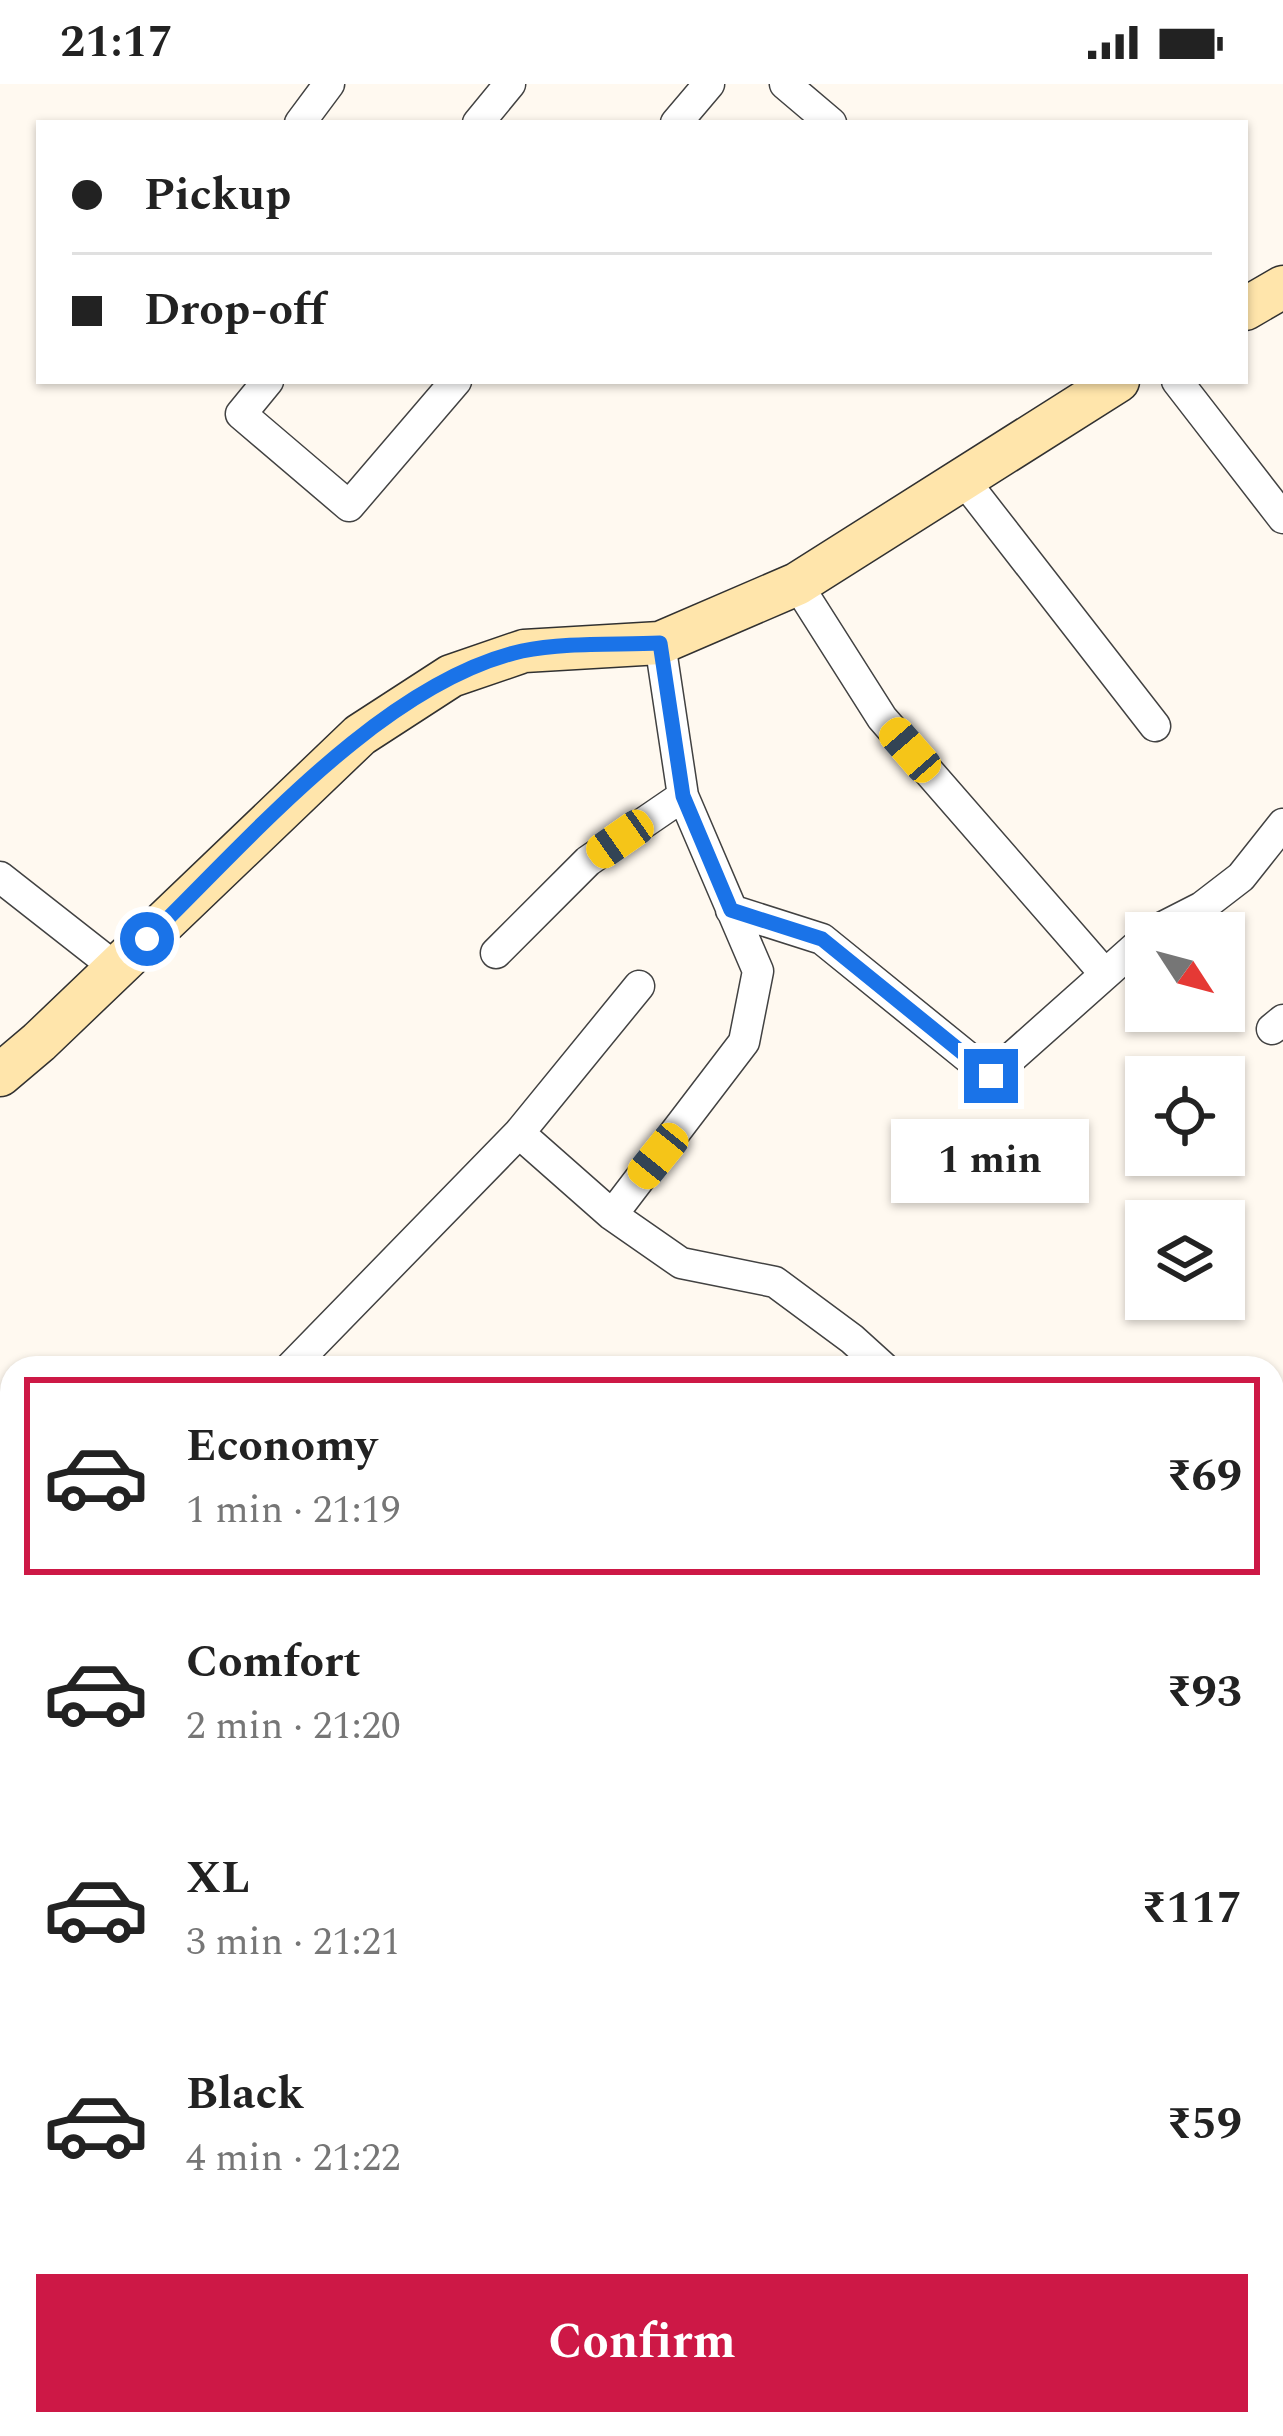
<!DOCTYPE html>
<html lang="en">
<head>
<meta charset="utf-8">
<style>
  :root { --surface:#fff; --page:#f2f2f2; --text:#222; --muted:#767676; --line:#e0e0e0; --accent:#cd1846 }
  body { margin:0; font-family:Spectral,serif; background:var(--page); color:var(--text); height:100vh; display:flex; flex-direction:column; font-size:45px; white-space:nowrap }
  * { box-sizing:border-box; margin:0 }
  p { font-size:39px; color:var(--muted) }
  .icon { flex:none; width:66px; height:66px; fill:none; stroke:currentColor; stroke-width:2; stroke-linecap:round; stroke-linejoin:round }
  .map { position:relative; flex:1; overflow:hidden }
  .side { position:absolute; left:0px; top:1272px; width:1284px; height:1080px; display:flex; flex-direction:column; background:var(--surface); border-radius:36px 36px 0 0; box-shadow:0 3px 9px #0004 }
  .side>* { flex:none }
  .hud { position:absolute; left:36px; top:36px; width:1212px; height:264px; border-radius:0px; box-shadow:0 3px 9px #0004; display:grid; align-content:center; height:264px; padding:0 36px; background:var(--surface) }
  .needle { width:78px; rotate:126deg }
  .tools { position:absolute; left:1125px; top:828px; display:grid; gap:24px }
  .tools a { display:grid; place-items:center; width:120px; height:120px; border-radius:0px; background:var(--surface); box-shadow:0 3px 9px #0004; font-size:60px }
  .end { position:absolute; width:54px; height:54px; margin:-27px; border:15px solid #1a73e8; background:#fff; box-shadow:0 0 0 6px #fff }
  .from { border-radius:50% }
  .bubble { position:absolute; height:84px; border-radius:0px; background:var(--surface); box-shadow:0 3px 9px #0004; font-size:39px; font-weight:700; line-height:84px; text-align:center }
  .car { position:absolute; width:36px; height:72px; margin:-36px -18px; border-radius:15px; box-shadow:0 0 9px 3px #0007; background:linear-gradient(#f5c518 24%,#345 0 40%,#f5c518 0 76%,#345 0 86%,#f5c518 0) }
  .hud b { display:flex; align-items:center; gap:42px; height:114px; font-size:45px }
  .hud b+b { border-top:3px solid var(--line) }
  .hud i { width:30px; height:30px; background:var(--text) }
  ul { padding:21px 0 0; list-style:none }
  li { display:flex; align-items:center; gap:36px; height:198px; margin:0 24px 18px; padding:0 12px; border:6px solid transparent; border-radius:0px }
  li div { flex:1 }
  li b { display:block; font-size:45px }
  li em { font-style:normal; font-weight:700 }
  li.on { border-color:var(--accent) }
  li>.icon { width:108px; height:108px; stroke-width:1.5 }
  .cta { display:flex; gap:24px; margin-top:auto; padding:24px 36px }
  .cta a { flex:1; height:138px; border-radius:0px; background:var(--accent); color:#fff; font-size:48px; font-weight:700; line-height:138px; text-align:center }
  .status { display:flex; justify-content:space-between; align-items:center; height:84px; padding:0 60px; background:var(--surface); direction:ltr }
  .status svg { height:33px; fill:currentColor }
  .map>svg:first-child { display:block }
</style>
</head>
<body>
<div class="status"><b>21:17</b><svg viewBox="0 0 49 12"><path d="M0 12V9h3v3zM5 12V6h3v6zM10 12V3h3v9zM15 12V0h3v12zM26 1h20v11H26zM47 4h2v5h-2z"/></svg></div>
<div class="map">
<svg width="1283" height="2352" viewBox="0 0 1283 2352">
  <rect width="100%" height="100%" fill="#fff9f0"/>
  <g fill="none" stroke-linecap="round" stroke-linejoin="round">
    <path stroke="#2fb9da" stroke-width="10" d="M1272,1887L1283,1879
      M0,2239L12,2249
      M146,2340L166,2352
      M682,2352L697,2340"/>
    <g stroke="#424242" stroke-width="33">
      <path id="minor" d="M785,0L831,39
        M300,39L329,0
        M478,39L510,0
        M676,39L709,0
        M268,297L241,330L349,422L456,297
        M1177,297L1283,434
        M963,395L1155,642
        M797,500L882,634L1105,890
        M0,793L116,884
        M731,826L822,855L991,992L1146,854
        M1151,849L1202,823L1241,793L1283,740
        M496,869L588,777L683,712
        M1272,945L1283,936
        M519,1049L639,902
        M612,1131L744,958L758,887L683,712L660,559
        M290,1284L519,1049L612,1131L681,1179L775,1198L852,1255L884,1284
        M0,1581L12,1564
        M1272,1649L1283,1657
        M0,1841L12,1853
        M0,2047L12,2031
        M345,2352L353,2340"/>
    </g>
    <g stroke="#424242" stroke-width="42">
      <path id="tertiary" d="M0,2194L12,2205
        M227,2340L251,2352"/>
    </g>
    <g stroke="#313131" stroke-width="45">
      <path id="secondary" d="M1245,225L1283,203
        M0,991L39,958L360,651L451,592L524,567L660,559L797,500L1118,297"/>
    </g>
    <use href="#minor" stroke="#fff" stroke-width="30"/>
    <use href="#tertiary" stroke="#fff" stroke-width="39"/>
    <use href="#secondary" stroke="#ffe5ab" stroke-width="42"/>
  </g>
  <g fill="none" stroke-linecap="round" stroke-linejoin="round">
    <path stroke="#1a73e8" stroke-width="15" d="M147,855C248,757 382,599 522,567C565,558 616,561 660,559L683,712L731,826L822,855L991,992"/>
  </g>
</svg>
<div class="tools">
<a><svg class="needle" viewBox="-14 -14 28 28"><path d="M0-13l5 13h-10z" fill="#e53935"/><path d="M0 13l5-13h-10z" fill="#767676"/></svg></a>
<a><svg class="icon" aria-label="locate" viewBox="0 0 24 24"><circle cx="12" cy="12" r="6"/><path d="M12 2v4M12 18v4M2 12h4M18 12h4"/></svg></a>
<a><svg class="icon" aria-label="layers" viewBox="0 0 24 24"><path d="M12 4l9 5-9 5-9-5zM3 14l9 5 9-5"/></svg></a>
</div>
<i class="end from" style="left:147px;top:855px"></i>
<i class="end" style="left:991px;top:992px"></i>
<div class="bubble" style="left:891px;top:1035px;width:198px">1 min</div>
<i class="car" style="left:910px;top:666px;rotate:319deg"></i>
<i class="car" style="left:620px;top:755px;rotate:235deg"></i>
<i class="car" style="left:658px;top:1072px;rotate:219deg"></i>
<div class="hud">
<b><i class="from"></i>Pickup</b>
<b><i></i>Drop-off</b>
</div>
<section class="side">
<ul>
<li class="on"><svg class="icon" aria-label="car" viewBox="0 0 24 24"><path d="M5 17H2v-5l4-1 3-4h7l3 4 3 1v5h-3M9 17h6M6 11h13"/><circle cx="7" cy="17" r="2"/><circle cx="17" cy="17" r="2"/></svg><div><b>Economy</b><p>1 min · 21:19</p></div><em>₹69</em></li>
<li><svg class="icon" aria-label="car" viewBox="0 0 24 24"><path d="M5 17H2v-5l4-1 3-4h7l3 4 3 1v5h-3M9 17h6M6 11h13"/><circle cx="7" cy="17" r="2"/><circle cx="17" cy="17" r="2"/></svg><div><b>Comfort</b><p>2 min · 21:20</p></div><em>₹93</em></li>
<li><svg class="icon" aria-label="car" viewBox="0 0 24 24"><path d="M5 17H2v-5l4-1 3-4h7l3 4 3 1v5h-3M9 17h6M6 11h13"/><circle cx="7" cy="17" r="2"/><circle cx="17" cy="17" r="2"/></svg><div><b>XL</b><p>3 min · 21:21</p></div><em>₹117</em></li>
<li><svg class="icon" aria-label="car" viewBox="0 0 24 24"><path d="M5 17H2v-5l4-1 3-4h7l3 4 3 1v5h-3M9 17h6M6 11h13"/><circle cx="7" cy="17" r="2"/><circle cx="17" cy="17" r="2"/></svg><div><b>Black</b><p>4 min · 21:22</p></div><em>₹59</em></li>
</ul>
<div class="cta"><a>Confirm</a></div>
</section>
</div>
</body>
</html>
